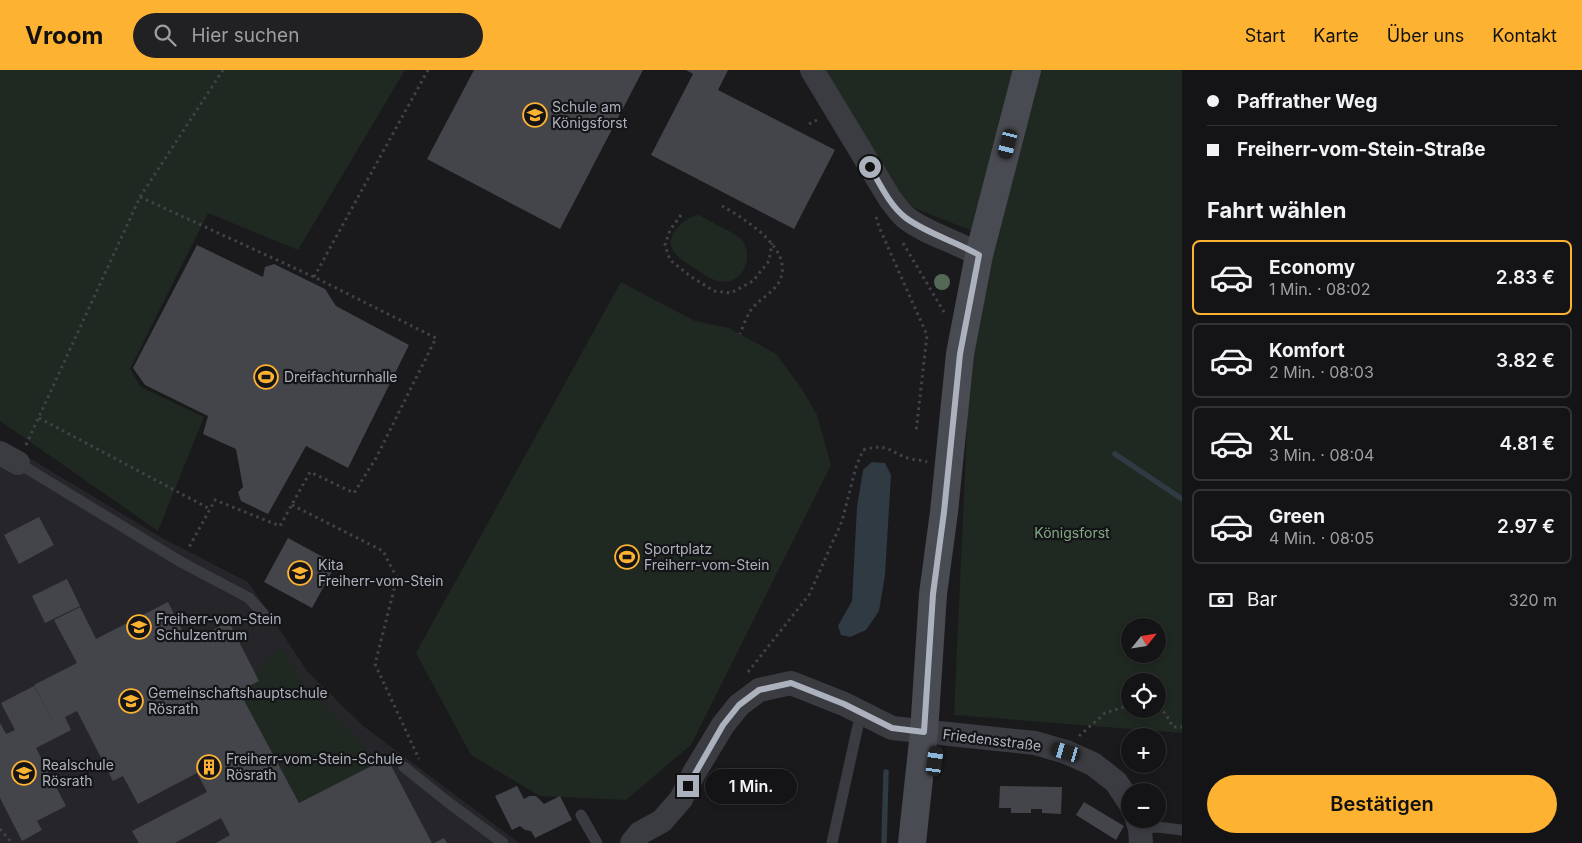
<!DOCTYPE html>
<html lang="de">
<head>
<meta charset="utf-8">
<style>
  :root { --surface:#141416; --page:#212123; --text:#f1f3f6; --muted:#9d9ea1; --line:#333335; --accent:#fdb331 }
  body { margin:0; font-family:Inter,sans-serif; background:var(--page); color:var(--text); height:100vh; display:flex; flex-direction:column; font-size:19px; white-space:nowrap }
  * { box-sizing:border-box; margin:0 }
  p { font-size:16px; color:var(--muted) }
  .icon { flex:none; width:28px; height:28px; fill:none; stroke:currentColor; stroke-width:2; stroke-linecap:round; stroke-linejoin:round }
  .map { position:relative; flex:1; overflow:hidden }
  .side { display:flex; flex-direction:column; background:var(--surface); width:400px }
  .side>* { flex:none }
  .hud { display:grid; align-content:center; height:110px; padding:0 25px; background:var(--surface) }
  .needle { width:32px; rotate:60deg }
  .buttons { position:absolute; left:1121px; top:548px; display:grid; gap:10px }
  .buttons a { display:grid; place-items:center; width:45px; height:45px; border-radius:50%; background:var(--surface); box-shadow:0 2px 8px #0003,0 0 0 1px var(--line); font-size:25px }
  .end { position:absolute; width:22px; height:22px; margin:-11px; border:6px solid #acb2bd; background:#111; box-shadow:0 0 0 2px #111 }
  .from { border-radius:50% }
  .bubble { position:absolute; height:35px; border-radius:18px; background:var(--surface); box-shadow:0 2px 8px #0003,0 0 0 1px var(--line); font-size:16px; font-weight:600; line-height:35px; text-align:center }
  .car { position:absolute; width:15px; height:30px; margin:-15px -8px; border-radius:6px; box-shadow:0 0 4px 1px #0007; background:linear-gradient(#222 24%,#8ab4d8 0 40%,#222 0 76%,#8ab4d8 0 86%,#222 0) }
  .hud b { display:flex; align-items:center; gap:18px; height:48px; font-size:19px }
  .hud b+b { border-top:1px solid var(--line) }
  .hud i { width:12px; height:12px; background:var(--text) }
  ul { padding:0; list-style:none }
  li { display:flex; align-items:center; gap:15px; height:75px; margin:0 10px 8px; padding:0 15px; border:2px solid var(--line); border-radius:8px }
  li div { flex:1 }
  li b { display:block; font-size:19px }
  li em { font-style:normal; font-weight:600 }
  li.selected { border-color:var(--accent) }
  li>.icon { width:45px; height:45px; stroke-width:1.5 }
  h2 { padding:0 25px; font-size:22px; line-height:60px }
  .pay { display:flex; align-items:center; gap:12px; height:55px; padding:0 25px; font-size:19px }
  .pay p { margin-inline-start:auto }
  .button { display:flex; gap:10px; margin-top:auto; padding:10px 25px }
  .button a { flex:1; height:58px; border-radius:30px; background:var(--accent); color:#111; font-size:20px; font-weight:600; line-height:58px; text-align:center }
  header { display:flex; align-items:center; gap:30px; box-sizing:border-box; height:70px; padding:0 25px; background:var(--accent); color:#111 }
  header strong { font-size:24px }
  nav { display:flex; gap:28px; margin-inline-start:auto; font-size:18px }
  .search { width:350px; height:45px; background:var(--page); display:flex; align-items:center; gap:12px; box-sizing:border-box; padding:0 18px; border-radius:28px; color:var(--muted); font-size:19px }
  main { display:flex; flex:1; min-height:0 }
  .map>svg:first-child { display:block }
</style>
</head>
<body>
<header>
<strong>Vroom</strong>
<div class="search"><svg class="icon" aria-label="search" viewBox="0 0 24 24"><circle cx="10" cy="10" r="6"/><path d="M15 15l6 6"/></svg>Hier suchen</div>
<nav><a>Start</a><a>Karte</a><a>Über uns</a><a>Kontakt</a></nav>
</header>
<main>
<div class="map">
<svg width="1182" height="773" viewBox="0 0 1182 773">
  <rect width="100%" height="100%" fill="#1a1a1d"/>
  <path fill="#26262a" d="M26,386L164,469L248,512L307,601L362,655L519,773H0V390Z"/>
  <path fill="#1f2821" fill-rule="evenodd" d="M0,0H405L298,180L208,143L130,299L141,317L204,347L158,461L0,351Z
    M823,0H1182V663L954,645L971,270L988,167L904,134ZM1130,556H1158V584H1130ZM1130,611H1158V639H1130Z
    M699,145C708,151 736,163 742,170C756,189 740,219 715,210C710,209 704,204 699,201C684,191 659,180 677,158C683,151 689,147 699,145Z
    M621,212L695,251L729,258L776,284L802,319L817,345L831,395L691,675L626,730L540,726L471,685L416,583Z
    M280,577L304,614L379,692L299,733L239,621Z"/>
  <path fill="#2f3a42" d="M872,392L885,393L891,405L885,505L879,541L866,560L850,567L841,565L838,556L852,531L857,437L863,400Z"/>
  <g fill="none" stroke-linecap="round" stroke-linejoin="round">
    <path stroke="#2f3a42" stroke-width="5.5" d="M1115,384L1182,429
      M884,773L886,702"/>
  </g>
  <path fill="#44454a" d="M474,0H643L560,159L427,89Z
    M686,0H728L718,20L835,80L794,159L651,85L693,4Z
    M197,175L263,207L265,197L274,194L325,219L336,236L409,275L348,398L306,376L268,444L241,431L238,422L243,417L236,379L203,364L208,346L145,315L133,298Z
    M39,447L54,475L19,494L4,465Z
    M288,468L336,494L312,538L264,512Z
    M67,509L80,536L45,553L32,526Z
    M168,532L188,572L229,552L259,611L239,621L299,733L387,688L432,773H216L230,765L221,748L175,773H139L132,761L207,722L197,703L138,734L123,706L113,711L77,641L65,647L71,660L36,678L66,736L37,751L42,760L22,771L0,728V653L6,664L15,660L1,633L34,616L55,655L34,615L77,593L54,550L80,537L96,569Z
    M517,716L524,729L529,726H536L544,734L560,726L572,750L535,768L531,761L525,760L520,756L512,760L495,726Z
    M1000,716L1062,717L1061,744L1042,743V739H1031V743H1011V738H999Z
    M1084,732L1124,756L1116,770L1076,745Z
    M444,768L447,773H434Z"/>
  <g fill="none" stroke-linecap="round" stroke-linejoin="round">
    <path stroke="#414349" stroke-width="3" stroke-dasharray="2.5 4" stroke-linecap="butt" d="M809,54L817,50
      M140,127L314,207L436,268L376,388L354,423L310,402L280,456L215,430L188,479
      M722,136C745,149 796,180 779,212C773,223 758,230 751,240C746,247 743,257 740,264
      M681,145L670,160L665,175L670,190L690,206L714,221L731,223L753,211L769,191L772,173
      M876,147L879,157L927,265L916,362
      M903,173L944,242
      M314,207L428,0
      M39,348L210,439
      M26,375L140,127L223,0
      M292,435L383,481L397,508L375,594L419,689
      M748,602L809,525L842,451L856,397L863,380C890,372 889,383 911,389C916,390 922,390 927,392
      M1157,639L1165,643L1173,657H1182
      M1079,666L1105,643L1130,635
      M0,759L12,773"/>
    <path stroke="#3b3c42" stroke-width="11" d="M18,393L181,492L249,528L269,550
      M404,697L449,733L503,773
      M581,745L597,773
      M1140,759L1157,757L1182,760
      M832,773L861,642"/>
    <path stroke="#3b3c42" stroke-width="24" d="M812,0L890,129C895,135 899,142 905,147C926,164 956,171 979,185
      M0,383L18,393
      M1137,749L1140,759L1141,773
      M632,773L640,763L662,751L681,729L694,703L723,655L739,635L759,620L791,613L844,634L892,658L1035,673L1066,682L1093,694L1116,712L1130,733"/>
    <path stroke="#494b52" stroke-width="28" d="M912,773L924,662L933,524L944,442L960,284L979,185L1027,0"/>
  </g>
  <circle fill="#536955" cx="942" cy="212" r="8"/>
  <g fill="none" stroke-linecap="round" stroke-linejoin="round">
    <path stroke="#acb2bd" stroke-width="6" d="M688,716L723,655L739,635L759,620L791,613L844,634L892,658L924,662L933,524L944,442L960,284L979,185C955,171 928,164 906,148C890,136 880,114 870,97"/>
  </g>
  <defs>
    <g id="school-ring" transform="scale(1.25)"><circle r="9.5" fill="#151518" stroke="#fdb331" stroke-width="1.5"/><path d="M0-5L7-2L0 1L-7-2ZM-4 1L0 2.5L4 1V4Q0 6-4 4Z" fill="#fdb331"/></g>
    <g id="stadium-ring" transform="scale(1.25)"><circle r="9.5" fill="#151518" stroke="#fdb331" stroke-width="1.5"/><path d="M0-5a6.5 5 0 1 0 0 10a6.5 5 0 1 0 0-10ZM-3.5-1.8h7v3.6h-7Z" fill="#fdb331"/></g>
    <g id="building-ring" transform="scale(1.25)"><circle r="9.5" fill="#151518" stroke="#fdb331" stroke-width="1.5"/><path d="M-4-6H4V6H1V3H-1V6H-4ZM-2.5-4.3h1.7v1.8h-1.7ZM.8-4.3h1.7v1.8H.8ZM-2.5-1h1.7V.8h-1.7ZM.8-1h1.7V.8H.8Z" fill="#fdb331"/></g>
  </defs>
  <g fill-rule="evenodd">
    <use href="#school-ring" x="535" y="45"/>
    <use href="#stadium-ring" x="266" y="307"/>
    <use href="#stadium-ring" x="627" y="487"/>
    <use href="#school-ring" x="300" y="503"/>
    <use href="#school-ring" x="139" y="557"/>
    <use href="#school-ring" x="131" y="631"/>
    <use href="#building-ring" x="209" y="697"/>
    <use href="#school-ring" x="24" y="703"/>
  </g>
  <g text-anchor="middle" stroke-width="4.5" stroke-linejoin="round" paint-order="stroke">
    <g font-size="14" fill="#acb2bd" stroke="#151518" text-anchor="start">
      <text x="552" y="42">Schule am<tspan x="552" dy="16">Königsforst</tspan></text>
      <text x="284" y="312">Dreifachturnhalle</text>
      <text x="644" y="484">Sportplatz<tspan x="644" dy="16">Freiherr-vom-Stein</tspan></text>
      <text x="318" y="500">Kita<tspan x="318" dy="16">Freiherr-vom-Stein</tspan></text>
      <text x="156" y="554">Freiherr-vom-Stein<tspan x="156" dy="16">Schulzentrum</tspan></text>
      <text x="148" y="628">Gemeinschaftshauptschule<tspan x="148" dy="16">Rösrath</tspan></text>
      <text x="226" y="694">Freiherr-vom-Stein-Schule<tspan x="226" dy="16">Rösrath</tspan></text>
      <text x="42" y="700">Realschule<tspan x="42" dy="16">Rösrath</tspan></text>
    </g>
    <g font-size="14" fill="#82a983" stroke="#151518">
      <text x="1072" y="468">Königsforst</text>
    </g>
    <g font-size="14" fill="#acb2bd" stroke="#151518">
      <text transform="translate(992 670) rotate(7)" y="5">Friedensstraße</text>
    </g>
  </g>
</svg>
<div class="buttons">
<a><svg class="needle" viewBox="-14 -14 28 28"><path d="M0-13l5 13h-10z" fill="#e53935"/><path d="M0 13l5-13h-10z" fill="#9d9ea1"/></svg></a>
<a><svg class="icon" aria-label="locate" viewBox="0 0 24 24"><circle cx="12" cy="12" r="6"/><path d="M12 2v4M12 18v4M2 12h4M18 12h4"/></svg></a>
<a>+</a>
<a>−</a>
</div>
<i class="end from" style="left:870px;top:97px"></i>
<i class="end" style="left:688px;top:716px"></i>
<div class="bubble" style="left:705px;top:699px;width:92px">1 Min.</div>
<i class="car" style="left:1008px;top:74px;rotate:194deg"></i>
<i class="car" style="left:1066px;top:682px;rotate:286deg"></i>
<i class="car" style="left:935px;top:691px;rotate:8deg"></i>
</div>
<section class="side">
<div class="hud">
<b><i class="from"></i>Paffrather Weg</b>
<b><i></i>Freiherr-vom-Stein-Straße</b>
</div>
<h2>Fahrt wählen</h2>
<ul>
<li class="selected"><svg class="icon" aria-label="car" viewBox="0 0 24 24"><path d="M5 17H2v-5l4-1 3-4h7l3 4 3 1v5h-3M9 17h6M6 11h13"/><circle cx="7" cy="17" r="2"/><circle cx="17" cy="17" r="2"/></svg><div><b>Economy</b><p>1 Min. · 08:02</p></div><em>2.83 €</em></li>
<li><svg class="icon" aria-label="car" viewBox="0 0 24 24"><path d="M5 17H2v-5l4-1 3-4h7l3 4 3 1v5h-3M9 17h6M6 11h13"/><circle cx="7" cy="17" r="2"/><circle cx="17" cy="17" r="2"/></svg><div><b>Komfort</b><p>2 Min. · 08:03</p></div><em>3.82 €</em></li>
<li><svg class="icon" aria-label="car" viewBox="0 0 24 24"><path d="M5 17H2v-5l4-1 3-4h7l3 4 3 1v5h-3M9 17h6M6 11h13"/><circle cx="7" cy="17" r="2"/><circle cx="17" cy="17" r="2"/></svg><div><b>XL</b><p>3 Min. · 08:04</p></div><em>4.81 €</em></li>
<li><svg class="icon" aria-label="car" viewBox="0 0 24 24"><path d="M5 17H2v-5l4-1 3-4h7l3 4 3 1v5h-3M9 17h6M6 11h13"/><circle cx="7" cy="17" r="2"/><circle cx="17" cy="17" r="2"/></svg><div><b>Green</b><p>4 Min. · 08:05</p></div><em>2.97 €</em></li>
</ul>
<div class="pay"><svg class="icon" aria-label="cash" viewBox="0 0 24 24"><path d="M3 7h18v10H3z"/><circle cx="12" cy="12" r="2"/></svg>Bar<p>320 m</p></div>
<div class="button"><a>Bestätigen</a></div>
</section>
</main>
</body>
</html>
